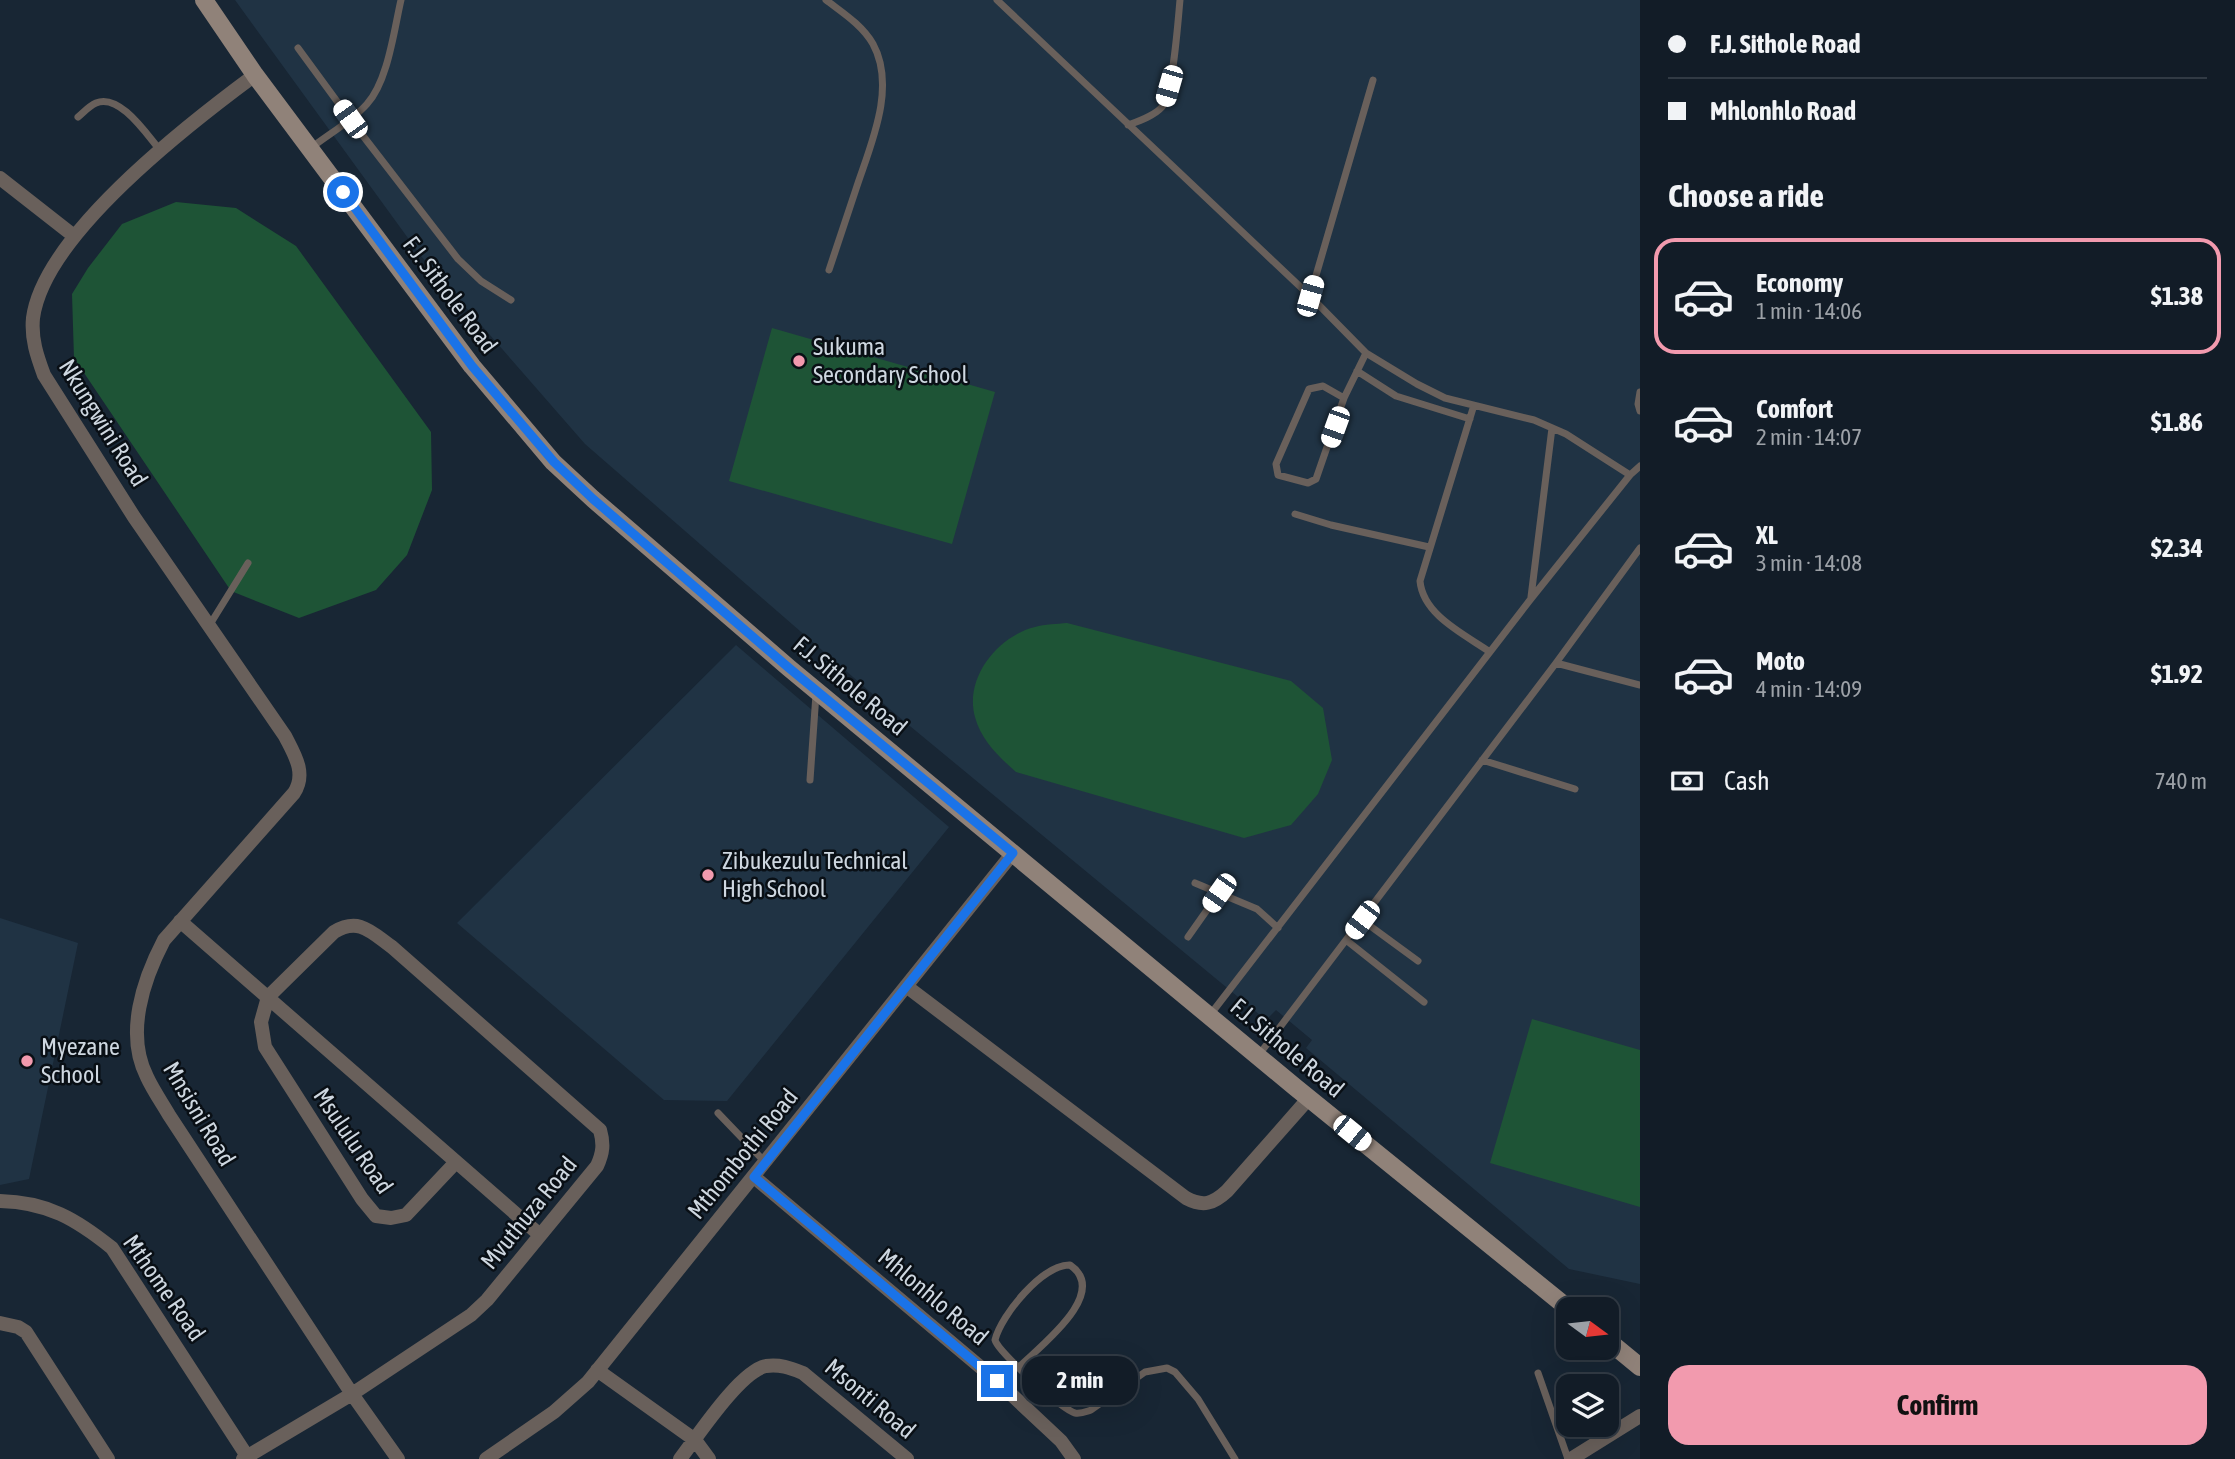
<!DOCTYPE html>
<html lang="en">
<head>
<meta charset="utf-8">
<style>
  :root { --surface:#121c27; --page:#1f2933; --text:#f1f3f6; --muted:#9ca1a7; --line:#313a44; --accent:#f29aae }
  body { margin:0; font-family:"Asap Condensed",sans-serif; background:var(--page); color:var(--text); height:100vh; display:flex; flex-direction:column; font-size:26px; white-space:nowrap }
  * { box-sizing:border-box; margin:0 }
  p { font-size:23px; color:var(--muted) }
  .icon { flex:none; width:38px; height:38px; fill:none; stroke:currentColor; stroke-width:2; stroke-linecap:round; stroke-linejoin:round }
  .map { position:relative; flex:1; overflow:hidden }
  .details { display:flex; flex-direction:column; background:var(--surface); width:595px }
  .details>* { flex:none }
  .top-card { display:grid; align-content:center; height:154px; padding:0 28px; background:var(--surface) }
  .needle { width:46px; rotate:105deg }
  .fabs { position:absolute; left:1556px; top:1297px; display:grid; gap:14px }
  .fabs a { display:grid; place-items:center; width:63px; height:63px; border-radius:14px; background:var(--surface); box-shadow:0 7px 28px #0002,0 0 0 2px var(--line); font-size:35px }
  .end { position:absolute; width:32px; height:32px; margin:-16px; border:9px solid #1a73e8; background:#fff; box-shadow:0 0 0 4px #fff }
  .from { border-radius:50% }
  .bubble { position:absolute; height:49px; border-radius:21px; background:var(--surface); box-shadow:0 7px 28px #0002,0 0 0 2px var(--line); font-size:23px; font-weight:700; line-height:49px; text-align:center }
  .car { position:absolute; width:21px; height:42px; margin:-21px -10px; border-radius:9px; box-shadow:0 0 5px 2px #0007; background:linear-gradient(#fff 24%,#345 0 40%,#fff 0 76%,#345 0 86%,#fff 0) }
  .top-card b { display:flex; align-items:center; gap:24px; height:66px; font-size:26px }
  .top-card b+b { border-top:2px solid var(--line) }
  .top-card i { width:18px; height:18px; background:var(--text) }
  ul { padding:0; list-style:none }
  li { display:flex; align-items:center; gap:21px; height:116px; margin:0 14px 10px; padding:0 14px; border:4px solid transparent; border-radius:21px }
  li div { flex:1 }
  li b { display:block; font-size:26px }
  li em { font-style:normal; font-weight:700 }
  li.active { border-color:var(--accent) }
  li>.icon { width:63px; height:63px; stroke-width:1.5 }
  h2 { padding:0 28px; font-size:32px; line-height:84px }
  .pay { display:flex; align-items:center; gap:18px; height:77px; padding:0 28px; font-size:26px }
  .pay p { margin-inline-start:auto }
  .action { display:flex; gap:14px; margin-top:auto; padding:14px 28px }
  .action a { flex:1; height:80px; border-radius:21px; background:var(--accent); color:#111; font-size:28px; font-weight:700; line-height:80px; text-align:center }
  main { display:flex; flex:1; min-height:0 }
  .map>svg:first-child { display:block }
</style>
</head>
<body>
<main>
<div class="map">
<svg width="1640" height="1459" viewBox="0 0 1640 1459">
  <rect width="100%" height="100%" fill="#182634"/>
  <path fill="#203344" d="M235,0H1640V1284L1569,1269L1306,1048L1312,1040L1276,1010L1266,1020L899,717L585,444L421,256Z
    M736,645L949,827L727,1101L664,1100L457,923Z
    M0,918L78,943L29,1179L0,1185Z"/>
  <path fill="#1e5436" d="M176,202L236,208L296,246L431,432L432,490L407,555L376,590L299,618L231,591L74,358L72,294L88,268L122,224Z
    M772,328L995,392L952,544L729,481Z
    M1067,623L1291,681L1323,708L1332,760L1318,794L1291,825L1244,838L1016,772C999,757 981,740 975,717C964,678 998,636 1035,627C1045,624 1057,624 1067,623Z
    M1532,1019L1640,1050V1207L1490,1163Z"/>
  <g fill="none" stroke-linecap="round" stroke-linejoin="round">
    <path stroke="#69605b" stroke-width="7" d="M826,0C843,13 862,25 873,44C897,88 870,146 856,189C847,216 838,243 829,270
      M997,0L1310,296L1366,353L1417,384L1445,398L1534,420L1566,434L1630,475L1530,600L1210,1015
      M298,48L350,119L458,259L481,281L511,300
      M78,117C84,112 89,106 96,103C120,93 147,135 160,150
      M1128,125C1139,121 1154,116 1162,107C1173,95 1178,20 1180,0
      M311,148C329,134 352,121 367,104C388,81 394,30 401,0
      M1310,296L1373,80
      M1357,371L1396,396L1470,419
      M1640,392L1638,404L1640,411
      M1344,398L1323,386L1309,389L1276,464L1278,475L1308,483L1316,479L1344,398L1366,353
      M1474,405L1420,581C1423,615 1464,634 1490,652
      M1630,475L1640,466
      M1295,514L1331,525L1429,547
      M1531,597L1552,428
      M209,626L248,563
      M1556,663L1640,685
      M1482,760L1575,789
      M810,780L816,694
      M1195,883L1257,909L1278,928
      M1362,920L1418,961
      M1188,937L1219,893
      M1346,940L1424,1002
      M1258,1056L1556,663L1640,548
      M718,1113L765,1162
      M1019,1367C1039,1347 1111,1293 1070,1265C1043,1264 1001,1315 995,1340C998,1352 1063,1410 1075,1413C1081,1414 1085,1412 1091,1410L1145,1372L1167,1368L1175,1372L1198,1399L1235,1459
      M1538,1373L1568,1459"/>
    <path stroke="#69605b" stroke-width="14" d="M255,75C190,123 44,235 33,318C31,339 37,356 44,375L134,517L285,736C294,754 307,773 294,793L164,940C143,980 125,1034 147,1077C153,1090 162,1103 169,1115L352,1394L398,1459
      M0,178L74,236
      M180,921L540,1235
      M906,986L1186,1198C1203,1207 1213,1204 1227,1191L1309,1098
      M754,1177L997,1381L1061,1441L1074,1459
      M0,1201C47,1202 76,1219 112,1248L247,1456
      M0,1323L18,1327L26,1332L108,1459
      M597,1370L695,1440L709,1459
      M243,1459L352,1394L471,1315L487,1300L597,1166C603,1153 604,1144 600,1130L392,947C371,932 359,917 334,932L268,997L261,1022L265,1047L362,1199L376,1216L391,1218L406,1215L456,1162
      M486,1459L554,1412L588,1382L1013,853
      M680,1459C697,1437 740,1371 766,1366C780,1364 790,1368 803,1373L907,1459
      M1571,1459L1640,1416"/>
    <path stroke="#908279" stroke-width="18" d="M204,0L255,75L472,366L553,462L593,499L789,668L1295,1087L1569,1309
      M1606,1339L1640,1367"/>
  </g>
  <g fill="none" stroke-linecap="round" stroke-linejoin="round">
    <path stroke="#1a73e8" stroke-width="9" d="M343,192L472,366L554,462L593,499L789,668L1013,853L754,1177L997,1381"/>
  </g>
  <g fill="#f29aae" stroke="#090f15" stroke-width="2.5">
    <circle cx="799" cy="361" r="7"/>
    <circle cx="708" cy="875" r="7"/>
    <circle cx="27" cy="1061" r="7"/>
  </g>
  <g text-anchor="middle" stroke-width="5" stroke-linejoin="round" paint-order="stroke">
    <g font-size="24" fill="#ced7e0" stroke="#090f15">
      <text transform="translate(450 295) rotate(53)" y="8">F.J. Sithole Road</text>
      <text transform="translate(103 423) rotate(58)" y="8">Nkungwini Road</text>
      <text transform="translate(850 686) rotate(40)" y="8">F.J. Sithole Road</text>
      <text transform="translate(1287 1048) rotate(40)" y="8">F.J. Sithole Road</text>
      <text transform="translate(199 1114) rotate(59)" y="8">Mnsisni Road</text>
      <text transform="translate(353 1141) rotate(56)" y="8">Msululu Road</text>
      <text transform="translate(743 1154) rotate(-51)" y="8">Mthombothi Road</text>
      <text transform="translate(529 1213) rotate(-51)" y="8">Mvuthuza Road</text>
      <text transform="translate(164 1288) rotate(55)" y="8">Mthome Road</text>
      <text transform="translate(933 1297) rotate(40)" y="8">Mhlonhlo Road</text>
      <text transform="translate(870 1399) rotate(40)" y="8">Msonti Road</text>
    </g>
    <g font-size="24" fill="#ced7e0" stroke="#090f15" text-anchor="start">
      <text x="813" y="355">Sukuma<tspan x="813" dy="28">Secondary School</tspan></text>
      <text x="722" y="869">Zibukezulu Technical<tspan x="722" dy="28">High School</tspan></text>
      <text x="41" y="1055">Myezane<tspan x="41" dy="28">School</tspan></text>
    </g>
  </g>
</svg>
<div class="fabs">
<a><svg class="needle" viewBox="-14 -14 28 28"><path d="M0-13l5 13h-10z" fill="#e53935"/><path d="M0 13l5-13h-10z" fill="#9ca1a7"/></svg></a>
<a><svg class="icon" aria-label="layers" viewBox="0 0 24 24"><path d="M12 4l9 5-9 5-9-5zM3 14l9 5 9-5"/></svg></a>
</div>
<i class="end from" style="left:343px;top:192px"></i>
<i class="end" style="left:997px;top:1381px"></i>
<div class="bubble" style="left:1022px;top:1356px;width:116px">2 min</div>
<i class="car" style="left:1169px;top:86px;rotate:196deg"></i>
<i class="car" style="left:350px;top:119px;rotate:324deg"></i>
<i class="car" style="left:1310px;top:296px;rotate:16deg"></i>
<i class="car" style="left:1335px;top:427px;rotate:200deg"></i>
<i class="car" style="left:1219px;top:893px;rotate:215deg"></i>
<i class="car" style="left:1362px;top:920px;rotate:217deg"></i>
<i class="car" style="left:1352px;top:1133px;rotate:129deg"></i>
</div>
<section class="details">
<div class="top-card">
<b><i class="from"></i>F.J. Sithole Road</b>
<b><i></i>Mhlonhlo Road</b>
</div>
<h2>Choose a ride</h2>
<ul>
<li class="active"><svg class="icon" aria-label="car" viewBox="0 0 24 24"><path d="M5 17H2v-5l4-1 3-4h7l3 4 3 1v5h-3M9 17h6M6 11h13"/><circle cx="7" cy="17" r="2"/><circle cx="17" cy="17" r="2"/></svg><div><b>Economy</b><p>1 min · 14:06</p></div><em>$1.38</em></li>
<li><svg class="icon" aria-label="car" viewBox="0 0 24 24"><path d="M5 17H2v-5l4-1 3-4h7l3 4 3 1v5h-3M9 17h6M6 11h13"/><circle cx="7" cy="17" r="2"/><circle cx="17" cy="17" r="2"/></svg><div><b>Comfort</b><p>2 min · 14:07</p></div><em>$1.86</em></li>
<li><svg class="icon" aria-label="car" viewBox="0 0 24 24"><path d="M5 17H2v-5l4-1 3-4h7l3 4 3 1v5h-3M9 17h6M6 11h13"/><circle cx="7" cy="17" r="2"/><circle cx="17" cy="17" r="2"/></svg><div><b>XL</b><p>3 min · 14:08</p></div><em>$2.34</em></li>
<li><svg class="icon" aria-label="car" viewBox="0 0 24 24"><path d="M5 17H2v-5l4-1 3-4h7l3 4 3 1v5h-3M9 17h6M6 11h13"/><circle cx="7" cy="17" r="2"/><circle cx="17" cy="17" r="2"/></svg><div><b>Moto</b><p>4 min · 14:09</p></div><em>$1.92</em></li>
</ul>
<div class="pay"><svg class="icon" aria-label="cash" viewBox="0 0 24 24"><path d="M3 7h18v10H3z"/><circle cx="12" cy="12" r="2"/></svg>Cash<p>740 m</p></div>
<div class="action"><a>Confirm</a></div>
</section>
</main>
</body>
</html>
